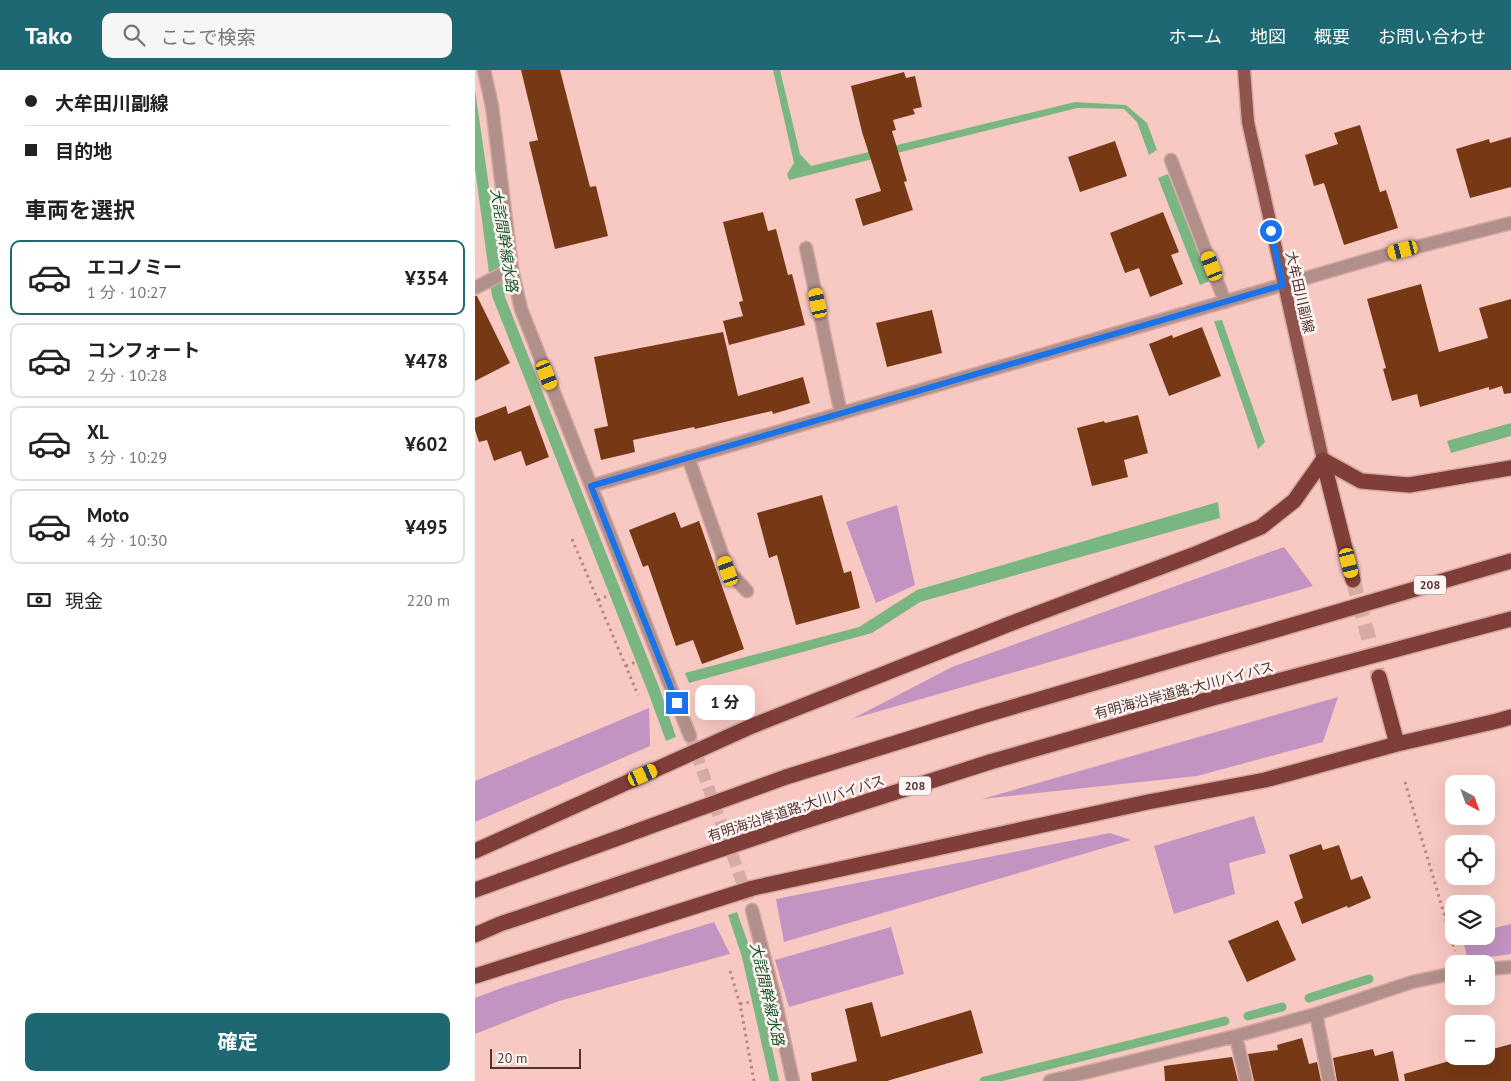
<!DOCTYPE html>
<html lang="ja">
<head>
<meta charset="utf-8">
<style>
  :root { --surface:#fff; --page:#f6f6f6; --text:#222; --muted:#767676; --line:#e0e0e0; --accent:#1d6872 }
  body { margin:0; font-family:"PT Sans","Noto Sans JP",sans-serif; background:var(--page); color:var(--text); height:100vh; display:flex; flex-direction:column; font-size:19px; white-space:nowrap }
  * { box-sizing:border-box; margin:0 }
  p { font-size:16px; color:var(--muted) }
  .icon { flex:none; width:28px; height:28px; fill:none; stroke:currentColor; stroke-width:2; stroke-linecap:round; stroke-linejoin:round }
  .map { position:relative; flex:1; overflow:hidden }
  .drawer { display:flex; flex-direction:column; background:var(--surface); width:475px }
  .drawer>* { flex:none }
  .top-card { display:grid; align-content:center; height:110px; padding:0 25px; background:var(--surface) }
  .needle { width:32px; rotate:139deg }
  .buttons { position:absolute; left:970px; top:705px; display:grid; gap:10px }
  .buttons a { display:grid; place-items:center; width:50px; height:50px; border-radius:10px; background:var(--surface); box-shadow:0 5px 20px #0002; font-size:25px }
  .scale { position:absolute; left:15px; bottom:12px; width:91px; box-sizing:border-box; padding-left:5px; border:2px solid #53342f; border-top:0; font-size:14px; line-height:18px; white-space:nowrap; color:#53342f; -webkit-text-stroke:4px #fdf4f3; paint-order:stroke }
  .end { position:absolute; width:22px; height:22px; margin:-11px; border:6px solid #1a73e8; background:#fff; box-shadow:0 0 0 2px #fff }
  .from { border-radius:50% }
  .bubble { position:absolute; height:35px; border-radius:10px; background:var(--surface); box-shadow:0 5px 20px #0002; font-size:16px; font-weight:700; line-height:35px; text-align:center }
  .car { position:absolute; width:15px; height:30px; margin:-15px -8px; border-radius:6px; box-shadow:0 0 4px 1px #0007; background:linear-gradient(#f5c518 24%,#345 0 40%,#f5c518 0 76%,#345 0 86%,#f5c518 0) }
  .top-card b { display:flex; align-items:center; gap:18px; height:48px; font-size:19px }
  .top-card b+b { border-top:1px solid var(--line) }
  .top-card i { width:12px; height:12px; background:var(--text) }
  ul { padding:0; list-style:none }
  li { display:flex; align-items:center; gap:15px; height:75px; margin:0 10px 8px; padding:0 15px; border:2px solid var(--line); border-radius:10px }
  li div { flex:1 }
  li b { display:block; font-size:19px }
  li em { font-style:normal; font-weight:700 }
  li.selected { border-color:var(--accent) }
  li>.icon { width:45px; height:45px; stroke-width:1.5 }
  h2 { padding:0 25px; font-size:22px; line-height:60px }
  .pay { display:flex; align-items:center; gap:12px; height:55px; padding:0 25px; font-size:19px }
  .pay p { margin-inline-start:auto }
  .action { display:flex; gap:10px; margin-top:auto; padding:10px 25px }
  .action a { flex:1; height:58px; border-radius:10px; background:var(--accent); color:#fff; font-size:20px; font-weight:700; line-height:58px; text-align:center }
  header { display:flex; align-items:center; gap:30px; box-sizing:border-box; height:70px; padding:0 25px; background:var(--accent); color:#fff }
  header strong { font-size:24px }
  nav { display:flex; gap:28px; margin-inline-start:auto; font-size:18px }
  .search { width:350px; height:45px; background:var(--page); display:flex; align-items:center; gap:12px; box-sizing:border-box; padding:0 18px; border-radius:10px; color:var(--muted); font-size:19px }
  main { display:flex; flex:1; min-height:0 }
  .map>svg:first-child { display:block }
</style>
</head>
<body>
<header>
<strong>Tako</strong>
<div class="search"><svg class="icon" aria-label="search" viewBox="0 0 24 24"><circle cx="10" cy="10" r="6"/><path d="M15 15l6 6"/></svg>ここで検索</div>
<nav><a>ホーム</a><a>地図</a><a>概要</a><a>お問い合わせ</a></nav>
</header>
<main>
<section class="drawer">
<div class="top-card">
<b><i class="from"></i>大牟田川副線</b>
<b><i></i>目的地</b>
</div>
<h2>車両を選択</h2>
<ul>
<li class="selected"><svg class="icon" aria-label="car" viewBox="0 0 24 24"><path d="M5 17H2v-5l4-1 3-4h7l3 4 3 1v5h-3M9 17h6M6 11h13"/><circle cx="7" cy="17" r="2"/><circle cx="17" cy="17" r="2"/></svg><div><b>エコノミー</b><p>1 分 · 10:27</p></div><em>¥354</em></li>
<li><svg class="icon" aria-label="car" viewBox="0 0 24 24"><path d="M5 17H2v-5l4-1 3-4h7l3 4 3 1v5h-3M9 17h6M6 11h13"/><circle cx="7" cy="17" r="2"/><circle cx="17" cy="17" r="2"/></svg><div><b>コンフォート</b><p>2 分 · 10:28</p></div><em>¥478</em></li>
<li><svg class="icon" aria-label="car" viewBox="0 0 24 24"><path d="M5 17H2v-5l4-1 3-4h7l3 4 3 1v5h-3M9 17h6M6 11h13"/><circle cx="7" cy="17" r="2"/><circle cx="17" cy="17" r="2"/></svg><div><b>XL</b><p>3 分 · 10:29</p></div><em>¥602</em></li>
<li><svg class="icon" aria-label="car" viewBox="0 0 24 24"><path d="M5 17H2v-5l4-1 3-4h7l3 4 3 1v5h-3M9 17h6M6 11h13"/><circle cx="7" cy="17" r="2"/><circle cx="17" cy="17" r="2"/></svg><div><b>Moto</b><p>4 分 · 10:30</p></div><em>¥495</em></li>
</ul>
<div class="pay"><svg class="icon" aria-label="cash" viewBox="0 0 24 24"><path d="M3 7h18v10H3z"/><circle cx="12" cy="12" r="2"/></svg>現金<p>220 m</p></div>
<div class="action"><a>確定</a></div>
</section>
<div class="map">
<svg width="1036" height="1011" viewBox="0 0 1036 1011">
  <rect width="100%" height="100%" fill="#f8c9c2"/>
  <path fill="#c393c1" d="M422,435L440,515L401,533L371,452Z
    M809,477L838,516L377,649L477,597Z
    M863,627L848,672L722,706L507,729Z
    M174,638L175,676L0,752V711Z
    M779,746L791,783L754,793L760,824L699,844L679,776Z
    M635,763L656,770L309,872L301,829Z
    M239,852L255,884L84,931L0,964V928L29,917Z
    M1036,854V884L993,890L987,867L1011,866V860Z
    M416,857L429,904L314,937L300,890Z"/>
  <path fill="#7ab682" d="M298,0H305L325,84L336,96L600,32L651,35L672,53L682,80L674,85L662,52L649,39L602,38L314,110L312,104L319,93Z
    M0,20L30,227L184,617L201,667L191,671L173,622L17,226L0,98Z
    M693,104L734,211L725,215L683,108Z
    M747,250L790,372L783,379L739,251Z
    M1036,353V366L976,383L972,371Z
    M743,432L745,448L445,532L397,563L214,613L210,603L384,557L442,520Z
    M262,842L278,887L304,1011H295L267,887L253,845Z"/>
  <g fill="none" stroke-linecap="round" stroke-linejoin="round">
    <path stroke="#7ab682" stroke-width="9" d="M834,928L894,909
      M773,946L807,937
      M509,1011L750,951"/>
  </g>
  <path fill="#773915" d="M46,0H85L115,117L121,116L133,166L80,179L54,72L63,70Z
    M429,2L431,8L440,6L447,37L438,39L440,44L418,50L421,60L417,61L432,111L429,112L438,140L388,156L380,129L406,121L387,62L376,16Z
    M885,55L905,122L911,120L923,158L869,175L849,113L839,116L830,85L863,74L859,63Z
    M1036,67V117L995,128L981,79L1014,69L1015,73Z
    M640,71L652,106L605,122L593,87Z
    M288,142L293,161L301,159L313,205L317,204L330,255L254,275L248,251L268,246L264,232L268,231L248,152Z
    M688,142L704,182L696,185L708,214L675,227L664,198L650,203L635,163Z
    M946,214L964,282L1013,268L1004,238L1036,229V323L1029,324L1027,316L1014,320V317L945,337L942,324L917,331L908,299L911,298L892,229Z
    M0,226H2L35,293L0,311Z
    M457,240L467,283L412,297L401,253Z
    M727,257L746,306L694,326L674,274L697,265L698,268Z
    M248,262L263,326L328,307L335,333L298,344L297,341L220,359L219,357L158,370L160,382L126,390L119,359L133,356L119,287Z
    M55,335L74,387L51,396L46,381L19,391L12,370L4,372L0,360V348L31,336L33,344Z
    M663,345L673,383L649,390L653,407L617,416L602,358L629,351L630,353Z
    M347,425L369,503L376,501L385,538L321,555L302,485L294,488L282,443Z
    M200,442L206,458L224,451L269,579L227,594L218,570L201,576L173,495L168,497L154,460Z
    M846,774L848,780L864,775L876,810L887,806L896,828L873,838L872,836L827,854L819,832L828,828L814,785Z
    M803,850L821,890L772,912L753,871Z
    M397,932L406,967L496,940L508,983L412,1011H337L336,1003L382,991L370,939Z
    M827,968L834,994L842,992L846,1011H779L773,984L803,980L802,975Z
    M1036,974V1011H930L929,1004L992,986H1011V981Z
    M898,979L900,986L918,981L924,1011H862L858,988Z
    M757,987L763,1011H690L689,996Z"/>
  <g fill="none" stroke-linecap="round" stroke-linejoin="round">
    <path stroke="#d7aba5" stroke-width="12" stroke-dasharray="12 6" stroke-linecap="butt" d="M215,666L277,840"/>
    <path stroke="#d7aba5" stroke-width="15" stroke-dasharray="15 8" stroke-linecap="butt" d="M878,510L904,607"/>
    <g stroke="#d4a8a2" stroke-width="15">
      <path id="lane" d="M841,944L854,1011"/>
    </g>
    <g stroke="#d4a8a2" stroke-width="15">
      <path id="street" d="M9,0L17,36L37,199L46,239L215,666
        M696,90L750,232
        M331,178L366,344
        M0,218L37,199
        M213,387L253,501L272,521
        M116,416L910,185L1036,153
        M277,840L299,925L318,1011
        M1011,899L1036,897
        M761,966L771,1011
        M575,1011L761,966L841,944L937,912L979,903"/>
    </g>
    <g stroke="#d4a8a2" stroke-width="15">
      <path id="primary" d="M769,0L773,52L848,390"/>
    </g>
    <g stroke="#d4a8a2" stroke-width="18">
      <path id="highway" d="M848,390L886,411L934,415L1036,398
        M848,390L878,510
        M904,607L922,674
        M0,781L277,656L532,555L723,483L786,457L819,431L848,390
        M0,820L311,707L507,646L1036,491
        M0,865L25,854L321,754L515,692L738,628L1036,549
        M0,906L278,818L673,732L790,710L922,674L1022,651L1036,647"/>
    </g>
    <path stroke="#b28a84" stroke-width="3" stroke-dasharray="2.5 4" stroke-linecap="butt" d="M97,469L163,625
      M123,530L137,524
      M151,596L163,591
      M930,712L980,881
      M255,901L265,934L279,1011
      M265,934L279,931"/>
    <use href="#lane" stroke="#b1908b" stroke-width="12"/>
    <use href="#street" stroke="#b1908b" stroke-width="12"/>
    <use href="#primary" stroke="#8e544d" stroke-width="12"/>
    <use href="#highway" stroke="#7f3e37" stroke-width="15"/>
  </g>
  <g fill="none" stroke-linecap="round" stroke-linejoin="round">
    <path stroke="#1a73e8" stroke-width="6" d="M202,633L116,416L808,215L796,161"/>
  </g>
  <g text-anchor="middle" stroke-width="5" stroke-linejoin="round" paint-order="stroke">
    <g fill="#fdf4f3" stroke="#866e6a" stroke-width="1">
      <rect x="939" y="505.5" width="32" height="19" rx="4"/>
      <rect x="424" y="706.5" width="32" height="19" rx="4"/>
    </g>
    <g font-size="12" font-weight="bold" fill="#53342f">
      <text x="955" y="519">208</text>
      <text x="440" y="720">208</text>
    </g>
    <g font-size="14" fill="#53342f" stroke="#fdf4f3">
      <text transform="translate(825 222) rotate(77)" y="5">大牟田川副線</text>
      <text transform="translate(709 620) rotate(-15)" y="5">有明海沿岸道路;大川バイパス</text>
      <text transform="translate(321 738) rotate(-18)" y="5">有明海沿岸道路;大川バイパス</text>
    </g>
    <g font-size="15" font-style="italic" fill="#155625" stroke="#fdf4f3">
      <text transform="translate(29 170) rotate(81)" y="5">大詫間幹線水路</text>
      <text transform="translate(292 924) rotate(77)" y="5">大詫間幹線水路</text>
    </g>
  </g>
</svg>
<div class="buttons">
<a><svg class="needle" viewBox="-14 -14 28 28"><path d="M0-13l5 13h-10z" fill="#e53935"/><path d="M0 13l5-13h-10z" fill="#767676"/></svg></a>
<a><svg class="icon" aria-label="locate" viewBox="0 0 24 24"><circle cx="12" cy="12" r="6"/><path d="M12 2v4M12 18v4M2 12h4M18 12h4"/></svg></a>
<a><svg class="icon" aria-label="layers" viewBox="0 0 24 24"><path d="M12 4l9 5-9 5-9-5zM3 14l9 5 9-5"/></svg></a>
<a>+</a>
<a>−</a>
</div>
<div class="scale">20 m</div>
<i class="end from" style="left:796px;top:161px"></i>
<i class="end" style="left:202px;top:633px"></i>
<div class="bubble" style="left:220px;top:615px;width:60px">1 分</div>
<i class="car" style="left:928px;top:180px;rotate:256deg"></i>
<i class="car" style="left:737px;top:196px;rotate:339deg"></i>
<i class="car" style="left:343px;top:233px;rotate:348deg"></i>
<i class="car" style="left:72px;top:305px;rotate:159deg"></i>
<i class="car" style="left:874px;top:493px;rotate:166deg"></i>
<i class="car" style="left:253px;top:501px;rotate:341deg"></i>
<i class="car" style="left:168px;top:705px;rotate:66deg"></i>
</div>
</main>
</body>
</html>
